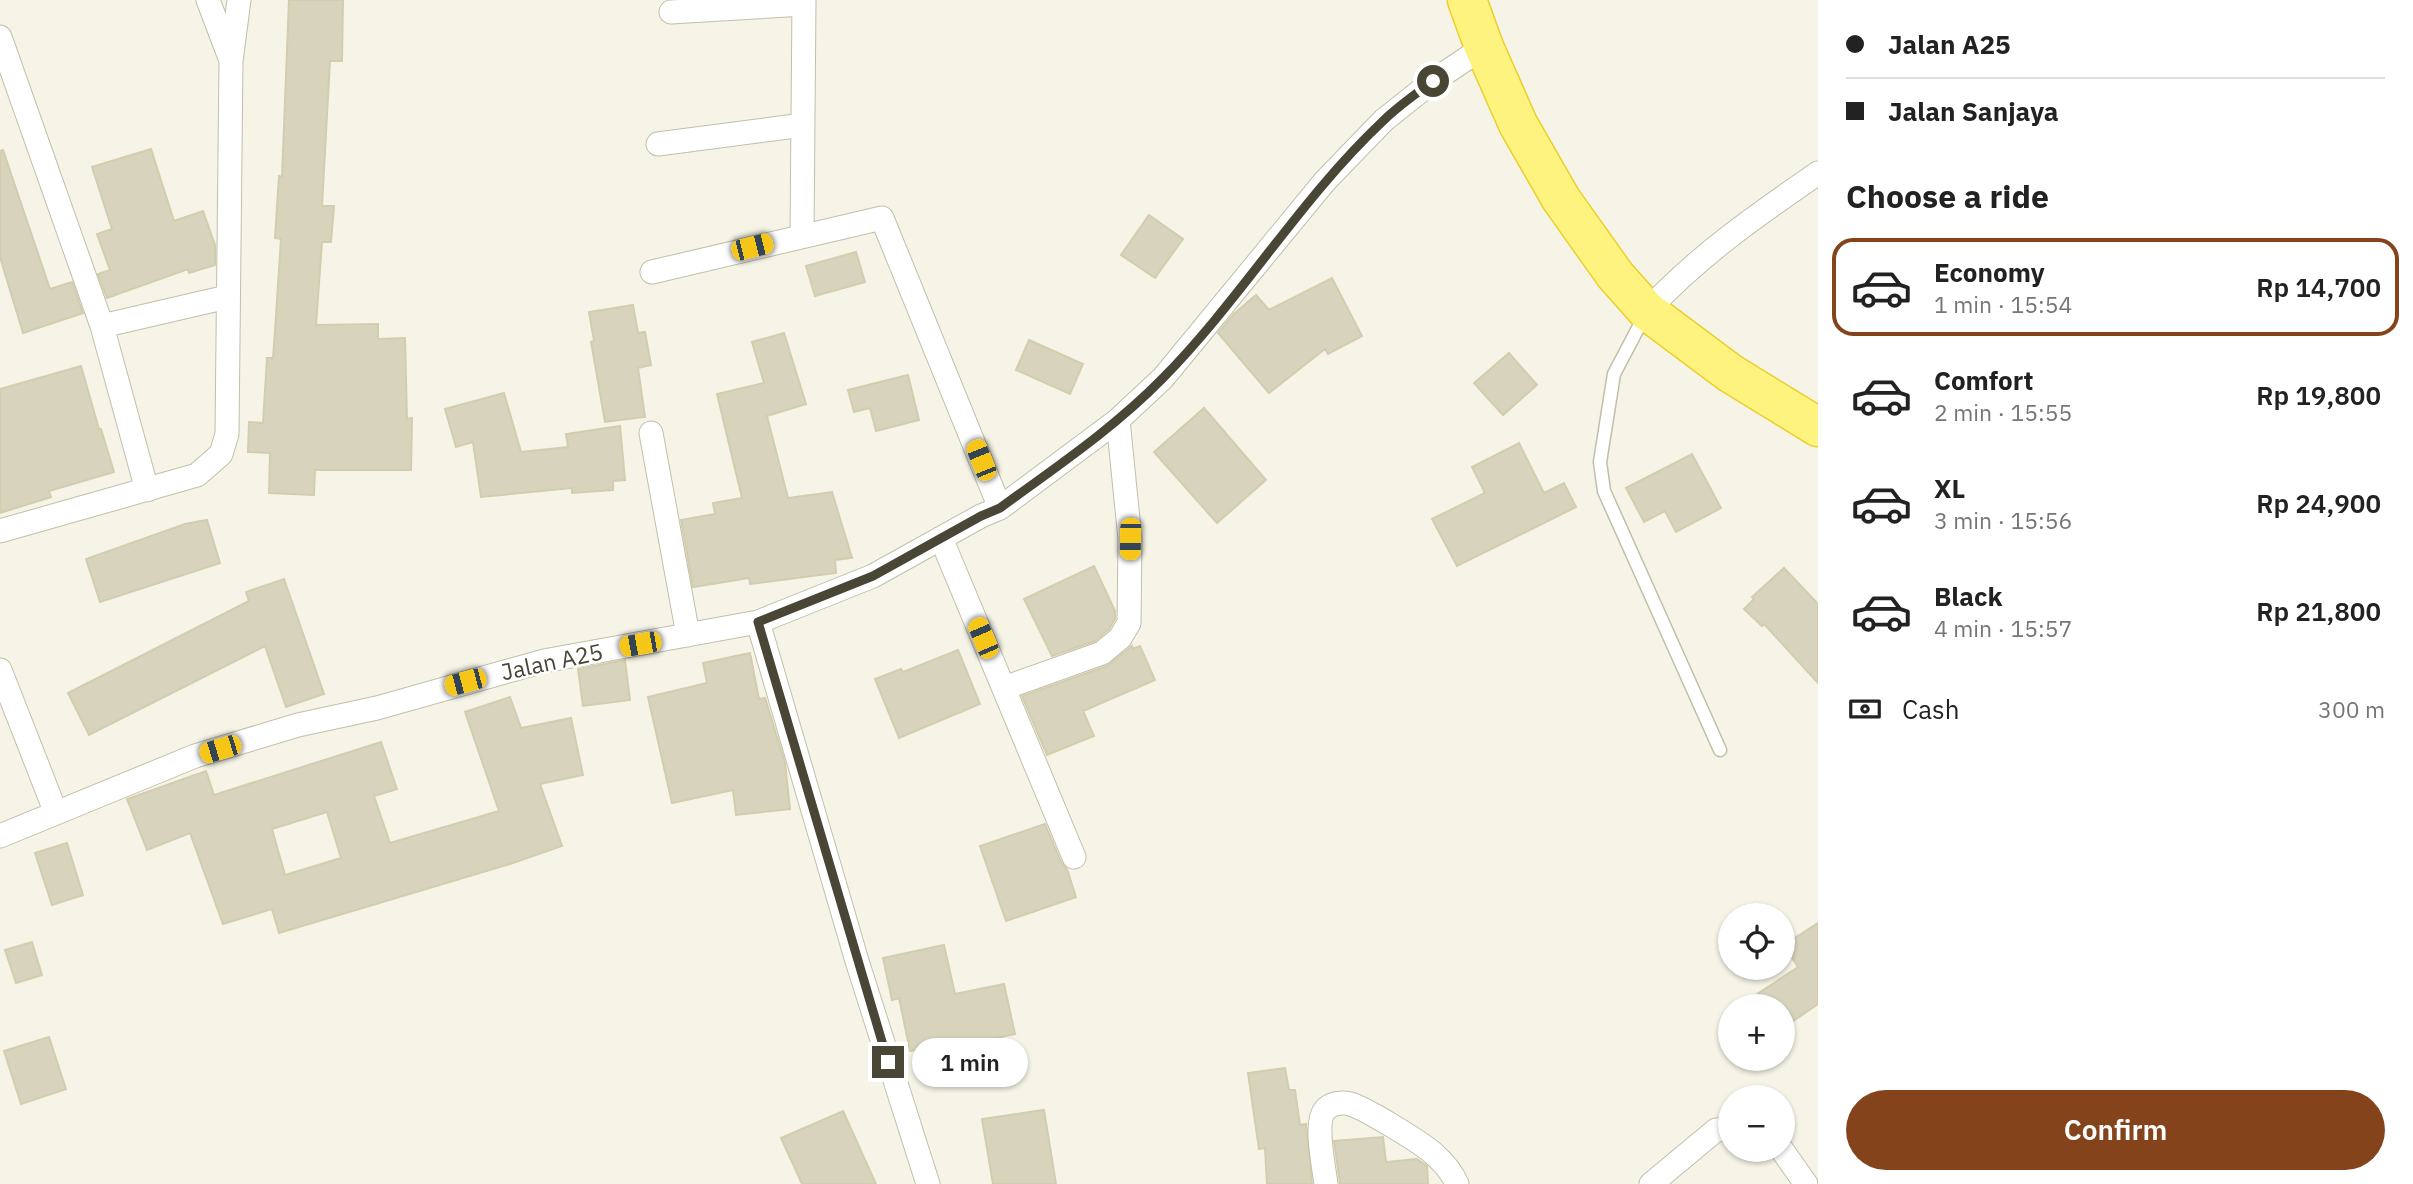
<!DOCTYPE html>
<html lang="en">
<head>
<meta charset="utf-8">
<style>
  :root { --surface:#fff; --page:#f6f6f6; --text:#222; --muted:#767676; --line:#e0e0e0; --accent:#85431c }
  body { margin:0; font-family:"IBM Plex Sans",sans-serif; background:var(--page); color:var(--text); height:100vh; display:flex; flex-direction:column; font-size:26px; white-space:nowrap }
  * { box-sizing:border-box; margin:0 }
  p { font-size:23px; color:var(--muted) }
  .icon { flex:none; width:38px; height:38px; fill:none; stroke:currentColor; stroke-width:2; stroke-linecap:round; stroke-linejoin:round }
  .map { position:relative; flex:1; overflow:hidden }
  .drawer { display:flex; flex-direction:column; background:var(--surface); width:595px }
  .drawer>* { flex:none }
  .banner { display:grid; align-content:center; height:154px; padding:0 28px; background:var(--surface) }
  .controls { position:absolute; left:1718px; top:903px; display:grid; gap:14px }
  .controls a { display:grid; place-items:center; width:77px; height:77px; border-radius:50%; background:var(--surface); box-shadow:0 2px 5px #0004; font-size:35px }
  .end { position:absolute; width:32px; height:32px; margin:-16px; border:9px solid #494635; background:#fff; box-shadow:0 0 0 4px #fff }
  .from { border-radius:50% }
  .bubble { position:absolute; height:49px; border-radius:24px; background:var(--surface); box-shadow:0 2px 5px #0004; font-size:23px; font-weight:600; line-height:49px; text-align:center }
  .car { position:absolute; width:21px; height:42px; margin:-21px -10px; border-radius:9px; box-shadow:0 0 5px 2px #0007; background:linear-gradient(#f5c518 24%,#345 0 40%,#f5c518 0 76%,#345 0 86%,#f5c518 0) }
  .banner b { display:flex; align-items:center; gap:24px; height:66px; font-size:26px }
  .banner b+b { border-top:2px solid var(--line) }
  .banner i { width:18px; height:18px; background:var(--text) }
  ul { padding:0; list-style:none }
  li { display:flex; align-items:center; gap:21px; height:98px; margin:0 14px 10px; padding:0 14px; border:4px solid transparent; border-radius:21px }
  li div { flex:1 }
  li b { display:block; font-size:26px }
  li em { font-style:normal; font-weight:600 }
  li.current { border-color:var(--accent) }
  li>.icon { width:63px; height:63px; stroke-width:1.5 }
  h2 { padding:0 28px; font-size:32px; line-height:84px }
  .pay { display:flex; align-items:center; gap:18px; height:77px; padding:0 28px; font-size:26px }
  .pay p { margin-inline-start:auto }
  .button { display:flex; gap:14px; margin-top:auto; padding:14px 28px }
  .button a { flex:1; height:80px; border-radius:42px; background:var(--accent); color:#fff; font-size:28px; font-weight:600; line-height:80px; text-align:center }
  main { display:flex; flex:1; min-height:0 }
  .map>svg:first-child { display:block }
</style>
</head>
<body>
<main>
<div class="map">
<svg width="1818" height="1184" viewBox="0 0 1818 1184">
  <rect width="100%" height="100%" fill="#f5f4e7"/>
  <path fill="#d8d3bc" stroke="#d3cdae" stroke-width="2" fill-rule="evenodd" d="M289,0H343L342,61H330L322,206H334L331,242H322L316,325L378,324V339L405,338L407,419L412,418L411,470H315L314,495L269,493L270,453L248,452L249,422L263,423L267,358H273L275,331L281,239L275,238L279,176L282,177Z
    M151,149L174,221L203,211L215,245V265L189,273L188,269L107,298L98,274L110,270L97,234L112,229L92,167Z
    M3,150L50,289L72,282L83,313L23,333L0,257V151Z
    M1149,215L1183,239L1155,278L1121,255Z
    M856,252L865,282L815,296L806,266Z
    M1332,278L1362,336L1328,354L1325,349L1269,393L1218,333L1234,314L1256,295L1269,310Z
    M633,305L638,333L645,332L651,365L638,368L645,417L605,422L591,342L594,341L589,312Z
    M784,333L806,404L767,416L788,498L832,492L852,558L835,560L836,573L750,584L749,578L693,587L681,520L715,514L713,503L742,498L717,394L764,383L752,342Z
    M1029,340L1083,364L1070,394L1016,370Z
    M1509,353L1537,385L1503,415L1474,383Z
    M81,366L99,429H101L114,472L49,491L51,497L0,513V389Z
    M908,375L919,420L876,431L870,408L854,412L848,390Z
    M504,393L521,452L568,447L566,434L620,426L625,480L613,481V490L572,493V488L481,497L473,442L456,447L445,409Z
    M1204,408L1266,480L1217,523L1154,452Z
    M1519,443L1544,493L1564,483L1576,507L1457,566L1432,519L1485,493L1472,467Z
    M1692,454L1721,508L1676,532L1665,511L1644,522L1626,488Z
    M207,520L220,563L100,602L86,559L185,524Z
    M1094,566L1115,611V619L1109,629L1095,641L1052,656L1024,599Z
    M1784,568L1818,604V683L1764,624L1762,626L1744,609L1754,599L1752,597Z
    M284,579L324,694L286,707L265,646L89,735L68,693L249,601L246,592Z
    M1132,646L1133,649L1140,646L1155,680L1083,711L1094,736L1047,755L1022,696L1107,666Z
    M958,650L980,704L899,738L875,679L901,669L903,672Z
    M750,653L759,699L765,698L785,763L790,809L736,815L733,790L672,803L648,697L707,683L703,663Z
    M625,660L630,700L583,706L578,669Z
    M510,697L521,728L571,718L583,775L540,784L562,846L510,864L279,933L272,909L223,924L190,833L147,850L127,799L206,771L214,795L381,742L397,789L374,796L390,843L499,811L465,712ZM327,812L341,858L285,875L272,829Z
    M1045,824L1061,862L1067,869L1076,897L1006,921L980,846Z
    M67,843L83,895L52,905L35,853Z
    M1818,923V1004L1783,1028V1006H1739L1798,967L1784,945Z
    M32,942L42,975L16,983L5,950Z
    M944,945L955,994L1004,984L1015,1034L969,1044L968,1039L910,1051L899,998L892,1000L883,958Z
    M49,1037L66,1089L21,1104L4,1051Z
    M1285,1068L1289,1090H1295L1300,1125L1306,1124L1312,1184H1267L1265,1148L1259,1149L1248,1073Z
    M1044,1110L1056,1184H993L982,1119Z
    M843,1111L876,1184H802L781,1138Z
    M1383,1137L1386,1162L1417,1159L1427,1166L1428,1184H1340L1334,1141Z"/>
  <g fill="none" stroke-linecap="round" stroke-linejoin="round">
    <g stroke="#c2bfa9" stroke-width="15">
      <path id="service" d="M1645,315L1614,374L1600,462L1604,491L1720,750"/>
    </g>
    <g stroke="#c2bfa9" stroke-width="25">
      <path id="minor" d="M208,0L230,58
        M671,12L804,4
        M0,37L102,326L227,297
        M658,144L803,125
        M802,235L804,0
        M652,272L882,218L1000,508
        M1647,311C1698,256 1757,215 1818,173
        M102,326L147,490
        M651,433L688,635
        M0,531L197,475L221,454L227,434L231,61L239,0
        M941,538L1074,857
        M758,622L857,961L928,1184
        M0,670L56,813
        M1004,688L1102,653L1120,638L1129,623L1130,539L1118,420
        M0,836L195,756L298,725L377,708L544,661L758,622L873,576L981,516L1000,508L1118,420L1163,378L1325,181L1384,120L1433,81L1484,47
        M1782,1150L1806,1184
        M1326,1184C1324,1167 1314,1123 1325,1110C1331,1103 1342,1102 1350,1104C1365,1108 1422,1143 1434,1154C1444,1163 1452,1172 1457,1184
        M1651,1184L1716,1130L1731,1129"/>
    </g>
    <g stroke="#ebcf2b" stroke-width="41">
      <path id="trunk" d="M1467,0L1484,47L1518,124L1561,199L1615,275L1647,311L1730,373L1818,427"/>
    </g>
    <use href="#service" stroke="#fff" stroke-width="12"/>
    <use href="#minor" stroke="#fff" stroke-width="23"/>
    <use href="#trunk" stroke="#fff37f" stroke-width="38"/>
  </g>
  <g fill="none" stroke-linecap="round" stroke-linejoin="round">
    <path stroke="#494635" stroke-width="9" d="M888,1062L758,622L873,576L981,516L1000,508C1056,467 1114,428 1162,379C1242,298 1300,199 1383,121C1398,106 1416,94 1433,81"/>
  </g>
  <g text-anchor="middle" stroke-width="5" stroke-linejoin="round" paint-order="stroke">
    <g font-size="23" fill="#494635" stroke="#fff">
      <text transform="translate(552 662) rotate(-12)" y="8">Jalan A25</text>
    </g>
  </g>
</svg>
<div class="controls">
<a><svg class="icon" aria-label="locate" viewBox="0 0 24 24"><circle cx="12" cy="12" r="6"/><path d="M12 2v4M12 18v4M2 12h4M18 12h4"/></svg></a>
<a>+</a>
<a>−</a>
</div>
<i class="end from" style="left:1433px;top:81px"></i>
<i class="end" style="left:888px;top:1062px"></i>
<div class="bubble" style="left:912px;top:1038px;width:116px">1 min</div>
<i class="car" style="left:752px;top:247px;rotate:76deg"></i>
<i class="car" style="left:981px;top:460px;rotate:338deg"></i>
<i class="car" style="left:1130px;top:539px;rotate:181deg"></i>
<i class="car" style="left:983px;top:638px;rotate:337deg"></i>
<i class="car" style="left:640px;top:644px;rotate:260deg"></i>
<i class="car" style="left:465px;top:682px;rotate:255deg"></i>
<i class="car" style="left:220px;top:749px;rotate:253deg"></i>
</div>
<section class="drawer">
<div class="banner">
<b><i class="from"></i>Jalan A25</b>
<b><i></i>Jalan Sanjaya</b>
</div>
<h2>Choose a ride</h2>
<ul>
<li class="current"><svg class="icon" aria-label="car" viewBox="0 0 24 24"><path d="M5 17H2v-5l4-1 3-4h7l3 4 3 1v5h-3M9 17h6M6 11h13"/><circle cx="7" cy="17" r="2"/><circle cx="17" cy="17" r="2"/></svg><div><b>Economy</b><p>1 min · 15:54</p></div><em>Rp 14,700</em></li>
<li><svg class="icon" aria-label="car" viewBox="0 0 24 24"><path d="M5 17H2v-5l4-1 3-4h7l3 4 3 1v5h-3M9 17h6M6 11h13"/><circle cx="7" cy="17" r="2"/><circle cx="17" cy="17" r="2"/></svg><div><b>Comfort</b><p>2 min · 15:55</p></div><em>Rp 19,800</em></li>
<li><svg class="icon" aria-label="car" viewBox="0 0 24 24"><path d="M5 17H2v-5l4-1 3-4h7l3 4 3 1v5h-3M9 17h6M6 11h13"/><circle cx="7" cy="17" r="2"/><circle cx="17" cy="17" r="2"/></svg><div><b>XL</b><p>3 min · 15:56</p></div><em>Rp 24,900</em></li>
<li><svg class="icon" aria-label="car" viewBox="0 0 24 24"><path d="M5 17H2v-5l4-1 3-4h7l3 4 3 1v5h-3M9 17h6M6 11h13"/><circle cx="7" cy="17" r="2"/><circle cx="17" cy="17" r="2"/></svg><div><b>Black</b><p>4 min · 15:57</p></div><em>Rp 21,800</em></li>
</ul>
<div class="pay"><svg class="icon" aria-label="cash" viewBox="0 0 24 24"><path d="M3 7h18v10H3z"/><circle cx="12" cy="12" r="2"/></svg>Cash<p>300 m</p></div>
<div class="button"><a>Confirm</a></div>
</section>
</main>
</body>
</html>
